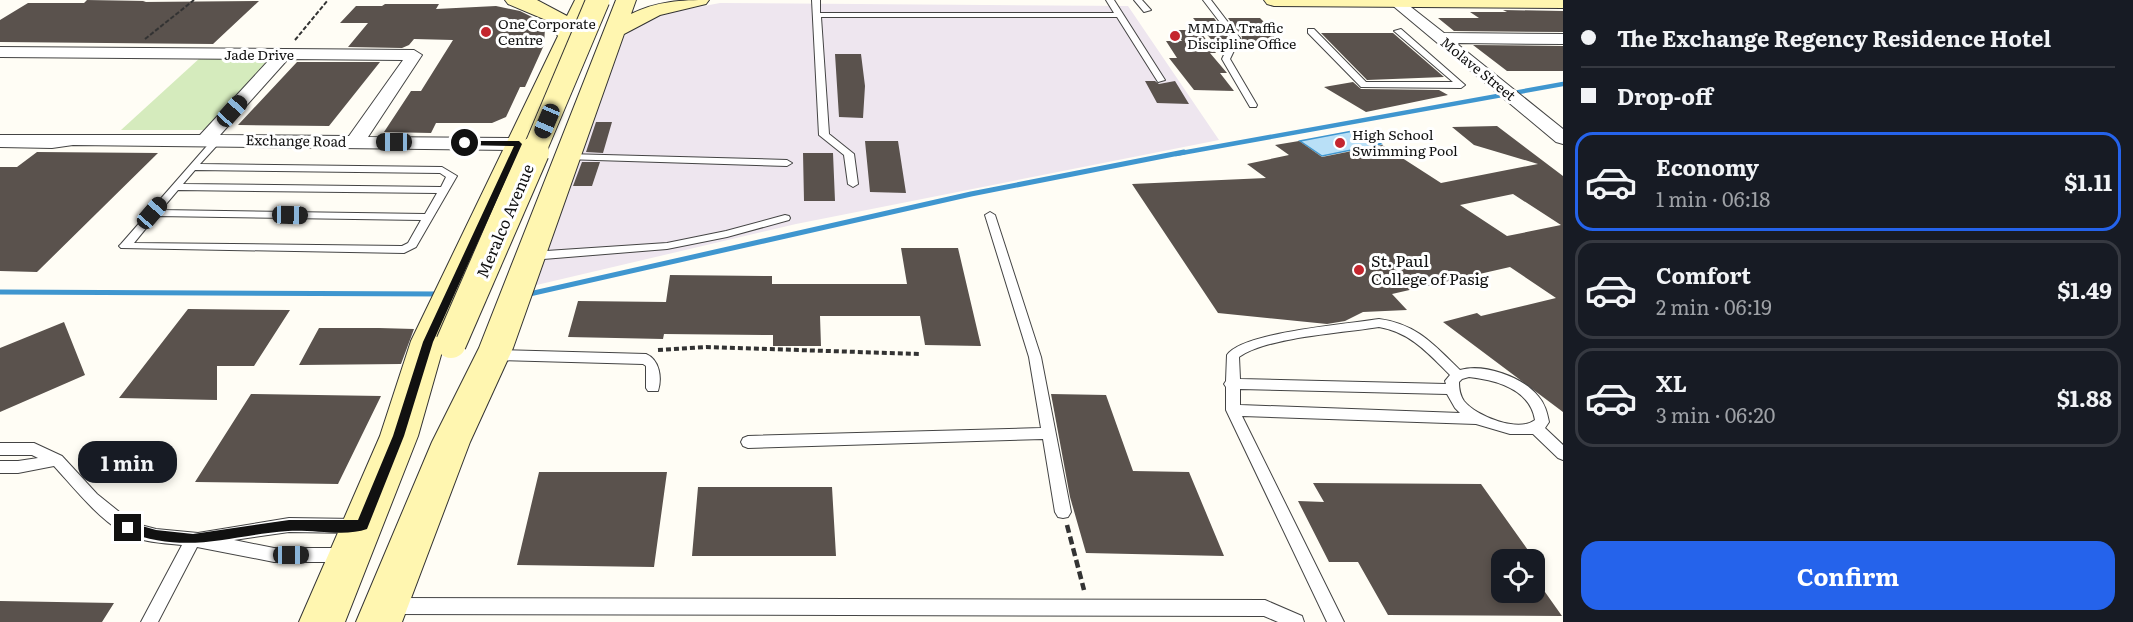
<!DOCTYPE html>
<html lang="en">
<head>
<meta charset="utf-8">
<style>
  :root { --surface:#171b24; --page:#20242c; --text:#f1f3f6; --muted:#9ea1a6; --line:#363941; --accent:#2563eb }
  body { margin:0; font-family:Literata,serif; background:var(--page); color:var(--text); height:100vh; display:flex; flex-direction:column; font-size:22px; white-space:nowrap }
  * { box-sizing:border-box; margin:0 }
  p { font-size:20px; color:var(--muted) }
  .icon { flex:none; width:33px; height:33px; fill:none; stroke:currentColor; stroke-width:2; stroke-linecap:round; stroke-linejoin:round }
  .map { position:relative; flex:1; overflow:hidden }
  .panel { display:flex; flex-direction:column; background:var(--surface); width:570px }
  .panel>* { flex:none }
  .top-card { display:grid; align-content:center; height:132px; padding:0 18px; background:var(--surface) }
  .buttons { position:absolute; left:1491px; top:549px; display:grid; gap:12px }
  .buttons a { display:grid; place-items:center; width:54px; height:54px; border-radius:12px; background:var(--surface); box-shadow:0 3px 9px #0003; font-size:30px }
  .end { position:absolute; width:27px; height:27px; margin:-14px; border:8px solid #111; background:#fff; box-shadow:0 0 0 3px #fff }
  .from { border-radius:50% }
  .bubble { position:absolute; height:42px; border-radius:18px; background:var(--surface); box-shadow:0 3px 9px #0003; font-size:20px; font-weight:700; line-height:42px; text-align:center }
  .car { position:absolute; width:18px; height:36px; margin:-18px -9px; border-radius:8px; box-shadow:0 0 4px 2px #0007; background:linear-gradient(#222 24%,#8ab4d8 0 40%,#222 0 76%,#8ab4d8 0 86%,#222 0) }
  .top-card b { display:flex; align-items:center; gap:21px; height:57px; font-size:22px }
  .top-card b+b { border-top:2px solid var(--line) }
  .top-card i { width:15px; height:15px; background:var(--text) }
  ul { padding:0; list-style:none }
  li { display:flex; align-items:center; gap:18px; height:99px; margin:0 12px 9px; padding:0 6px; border:3px solid var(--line); border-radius:18px }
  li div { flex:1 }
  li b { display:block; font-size:22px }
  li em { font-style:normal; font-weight:700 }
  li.current { border-color:var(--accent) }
  li>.icon { width:54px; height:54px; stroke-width:1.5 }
  .action { display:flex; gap:12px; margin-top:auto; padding:12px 18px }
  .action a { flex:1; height:69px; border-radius:18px; background:var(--accent); color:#fff; font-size:24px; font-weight:700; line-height:69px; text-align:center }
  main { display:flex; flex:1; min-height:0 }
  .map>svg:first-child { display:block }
</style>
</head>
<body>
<main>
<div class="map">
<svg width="1563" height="622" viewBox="0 0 1563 622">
  <rect width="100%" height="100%" fill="#fffdf5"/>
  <path fill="#eee6ef" d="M720,3L1128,6L1219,140L796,224L528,287L618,41L638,25L667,13Z"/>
  <path fill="#d5ebbd" d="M201,57H276L209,130H121Z"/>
  <path fill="#b9e0f7" stroke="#3f96cf" stroke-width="1.5" d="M1358,130L1381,144L1322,156L1300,141Z"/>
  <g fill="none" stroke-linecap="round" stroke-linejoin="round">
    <path stroke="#3f96cf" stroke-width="4.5" d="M1176,154L1563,84"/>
    <path stroke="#3f96cf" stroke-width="5" d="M0,292L440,294
      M525,295L971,194L1184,152"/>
  </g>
  <path fill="#5a524d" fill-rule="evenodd" d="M87,0L146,1L143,2L259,1L213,44L0,42V20L28,3H84Z
    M385,4H439L436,9L496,6L520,11L538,20L545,28L544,45L525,87H520L506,117L492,123H436L431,133L384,132L411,91H421L453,40L414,39L409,45L402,48L348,47L368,23H340L356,6H382Z
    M1503,10L1563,11V32L1454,31L1438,18H1479L1470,12H1507Z
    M1193,18H1214L1229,38L1227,44H1215Z
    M1228,18H1260L1287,45L1240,44L1242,37Z
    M1173,30H1199L1216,53H1210L1227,73H1220L1234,91L1194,90L1169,58H1177L1166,41H1182Z
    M1321,33H1393L1444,77L1367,80Z
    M1473,45L1563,46V71H1507Z
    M835,54H861L865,86L863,118L839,117Z
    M297,62H380L329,126L238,125Z
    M1145,81H1155L1159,84L1175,81L1189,104L1157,103Z
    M1353,82L1361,89L1439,90L1448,95L1366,112L1324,87Z
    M596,122H612L603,153L586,152Z
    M1497,126L1563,176V412L1443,322L1477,313L1481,316L1556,298L1510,267L1392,294L1407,310L1363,312L1345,321L1327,324L1218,313L1132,184L1266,178L1247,164L1289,155L1275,145L1299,141L1322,157L1382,145L1441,183L1538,164L1474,145L1452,127ZM1513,194L1561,225L1507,236L1460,205Z
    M865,141H898L906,193L870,192Z
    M37,152L158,153L37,272L0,271V167H17Z
    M803,153H833L835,201H804Z
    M582,162H600L592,186H573Z
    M901,248H958L981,346L925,345L920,316H820L821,346H773V335L664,334L663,339L568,337L578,301L666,302L670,275L772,276V284H907Z
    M188,309L290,310L254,366H217V400L119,398Z
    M64,322L85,375L0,412V348Z
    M319,328H379L414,329L401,364L299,365Z
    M251,394L381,396L338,484L195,482Z
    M1051,394L1106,395L1133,471L1189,472L1224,556L1086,553L1070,497Z
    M539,472H667L654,567L517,565Z
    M1313,483L1481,484L1535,560H1502V592H1545L1562,616L1388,615L1358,562H1329L1298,501L1324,502Z
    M698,487H832L836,556H692Z
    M0,601L114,603L102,622H0Z"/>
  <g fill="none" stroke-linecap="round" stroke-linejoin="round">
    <g stroke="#444" stroke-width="2">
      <path id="service" d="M812,0H820V13H1114L1106,0H1114L1165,80L1158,82L1117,17H821L829,134L854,154L858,184L853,187L848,184L844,155L819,135Z
        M1134,0H1142L1151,10L1144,12Z
        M1203,0H1211L1240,38L1230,59L1257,105L1256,107H1250L1222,59L1232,38Z
        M1308,29H1314L1366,82H1453L1394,31L1401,29L1465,85L1461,88L1361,87L1308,33Z
        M216,138L221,141L200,164L442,167L457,176L416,247L404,253L121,248L119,246L121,244L213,139ZM195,170L440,173L446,177L441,187L183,184ZM178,190L437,193L425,214L161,210ZM156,216L421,220L408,243L402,246L134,243Z
        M567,154L787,160L792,163L787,166L564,159L562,157Z
        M990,212L995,215L1041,357L1071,512L1068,517L1063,518L1058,517L1055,512L1043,439L748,448L743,446L741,442L743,438L748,436L1041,428L1029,357L985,215Z
        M785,215L789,216L790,218L789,220L727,237L667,249L531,260L525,256L531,252L667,243L726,231Z
        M1379,319C1417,324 1434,345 1460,370C1484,363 1523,377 1538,396C1545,404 1547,412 1549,422L1545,428L1563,445V460L1558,458L1533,434H1510L1476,424L1242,416L1344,622H1327L1226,410V387L1224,384L1226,381L1227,355C1243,332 1349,324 1379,319ZM1379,327C1410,332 1429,354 1450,375L1445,381L1446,384L1240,379L1239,357C1267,337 1344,333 1379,327ZM1469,377C1496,380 1530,389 1535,420C1518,433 1476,416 1464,401C1460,395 1459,389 1459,382L1462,379ZM1240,389L1447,394L1455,408L1460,413L1240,405Z
        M495,350L646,354C660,360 662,378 658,391H648L646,388V366L643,364L495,360L491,358L489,355L491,352Z
        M0,443H34L62,456L97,494L133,523L156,529L198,533L289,518L356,519L361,521L364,526L361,531L356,533L289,532L234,540L274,548H344L350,550L352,555L350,560L344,562H274L197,547L158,622H141L182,545C163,543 138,542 122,532C96,516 75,489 54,466L18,473H0V461H18L38,458L32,455H0Z
        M392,598L1265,600L1302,616L1304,622H1278L1264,616L392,614L386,611L384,606L386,601Z"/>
    </g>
    <g stroke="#444" stroke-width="2">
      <path id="minor" d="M1386,0H1402L1444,33L1563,34V44L1456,43L1563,129V144L1556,142Z
        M0,47L414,50L422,55L368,137L519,138L528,144L519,150L73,145L52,148L0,147V135H200L270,59L0,57ZM288,59L403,60L349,136L220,135Z"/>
    </g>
    <g stroke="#333" stroke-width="2">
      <path id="secondary" d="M505,0H537L567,16L575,0H595L445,341L418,436L345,622H299L380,436L411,341L558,36L546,20L508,4Z
        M616,0H636L631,14C657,1 681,0 709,0L706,4L660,15L624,34L513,348L470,442L402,622H356L432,442L479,348Z
        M1264,0H1563V8L1274,6L1267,4Z"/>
    </g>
    <path stroke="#333" stroke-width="2" stroke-dasharray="4.5 2" stroke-linecap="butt" d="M145,39L194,0
      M295,40L328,0"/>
    <path stroke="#333" stroke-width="4" stroke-dasharray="5 3" stroke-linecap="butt" d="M658,350L706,347L920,354"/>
    <path stroke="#333" stroke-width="4.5" stroke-dasharray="8 4" stroke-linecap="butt" d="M1067,525L1084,590"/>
    <use href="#service" fill="#fff" fill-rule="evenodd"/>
    <use href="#minor" fill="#fff" fill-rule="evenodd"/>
    <use href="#secondary" fill="#fff6b0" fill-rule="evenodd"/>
    <g stroke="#333" stroke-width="25" stroke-linecap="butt">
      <path id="secondary-bridge-far1" d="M533,154L598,0"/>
    </g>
    <g stroke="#333" stroke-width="32" stroke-linecap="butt">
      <path id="secondary-bridge" d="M451,343L534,152"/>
    </g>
    <use href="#secondary-bridge-far1" stroke="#fff6b0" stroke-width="23"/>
    <use href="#secondary-bridge" stroke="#fff6b0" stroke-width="30"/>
  </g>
  <path fill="#111" d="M465,141H519L522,144L433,342L404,436L367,529C346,537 311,529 288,531C224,536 189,555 124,531V524L128,522L156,530L193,534L289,520H358L393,436L423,342L514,146L462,145Z"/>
  <g fill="#c4262e" stroke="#fff" stroke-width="2">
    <circle cx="486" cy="32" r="6"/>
    <circle cx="1175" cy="36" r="6"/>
    <circle cx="1340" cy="143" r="6"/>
    <circle cx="1359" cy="270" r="6"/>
  </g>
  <g text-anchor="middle" stroke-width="6" stroke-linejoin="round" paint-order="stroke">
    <g font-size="14" fill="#111" stroke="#fff" text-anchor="start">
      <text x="498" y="29">One Corporate<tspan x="498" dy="16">Centre</tspan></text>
      <text x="1187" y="33">MMDA Traffic<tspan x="1187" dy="16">Discipline Office</tspan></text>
      <text x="1352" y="140">High School<tspan x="1352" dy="16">Swimming Pool</tspan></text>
    </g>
    <g font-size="14" fill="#111" stroke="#fff">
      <text x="259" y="60">Jade Drive</text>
      <text transform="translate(1478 69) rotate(39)" y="5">Molave Street</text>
      <text transform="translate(296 141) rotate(1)" y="5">Exchange Road</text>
    </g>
    <g font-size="16" fill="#111" stroke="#fff">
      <text transform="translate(505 221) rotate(-67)" y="6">Meralco Avenue</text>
    </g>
    <g font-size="16" fill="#111" stroke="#fff" text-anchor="start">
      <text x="1371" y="267">St. Paul<tspan x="1371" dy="18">College of Pasig</tspan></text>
    </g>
  </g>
</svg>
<div class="buttons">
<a><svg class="icon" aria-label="locate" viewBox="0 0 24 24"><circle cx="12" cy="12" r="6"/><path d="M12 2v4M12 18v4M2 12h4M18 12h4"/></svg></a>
</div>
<i class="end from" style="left:465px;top:143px"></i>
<i class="end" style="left:128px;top:528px"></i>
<div class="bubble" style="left:78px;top:441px;width:99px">1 min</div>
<i class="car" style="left:232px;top:111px;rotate:42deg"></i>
<i class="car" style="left:547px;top:121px;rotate:203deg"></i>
<i class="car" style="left:394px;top:142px;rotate:270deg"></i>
<i class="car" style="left:152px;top:213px;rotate:41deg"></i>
<i class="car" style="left:290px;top:215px;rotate:91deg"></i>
<i class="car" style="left:291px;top:555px;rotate:90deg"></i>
</div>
<section class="panel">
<div class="top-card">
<b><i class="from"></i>The Exchange Regency Residence Hotel</b>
<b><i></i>Drop-off</b>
</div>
<ul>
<li class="current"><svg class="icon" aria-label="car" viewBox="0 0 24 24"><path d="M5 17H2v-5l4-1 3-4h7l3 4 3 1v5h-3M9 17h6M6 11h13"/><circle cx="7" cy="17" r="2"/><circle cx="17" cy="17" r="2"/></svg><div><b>Economy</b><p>1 min · 06:18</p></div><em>$1.11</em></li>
<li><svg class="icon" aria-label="car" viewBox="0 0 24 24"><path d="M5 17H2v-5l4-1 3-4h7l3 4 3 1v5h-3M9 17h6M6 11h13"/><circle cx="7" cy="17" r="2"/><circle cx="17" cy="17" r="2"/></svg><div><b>Comfort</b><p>2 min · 06:19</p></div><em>$1.49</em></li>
<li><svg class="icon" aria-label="car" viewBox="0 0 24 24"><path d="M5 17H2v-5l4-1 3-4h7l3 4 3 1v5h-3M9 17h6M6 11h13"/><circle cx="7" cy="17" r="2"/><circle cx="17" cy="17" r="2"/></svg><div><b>XL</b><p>3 min · 06:20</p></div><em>$1.88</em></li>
</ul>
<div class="action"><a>Confirm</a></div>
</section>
</main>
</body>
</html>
